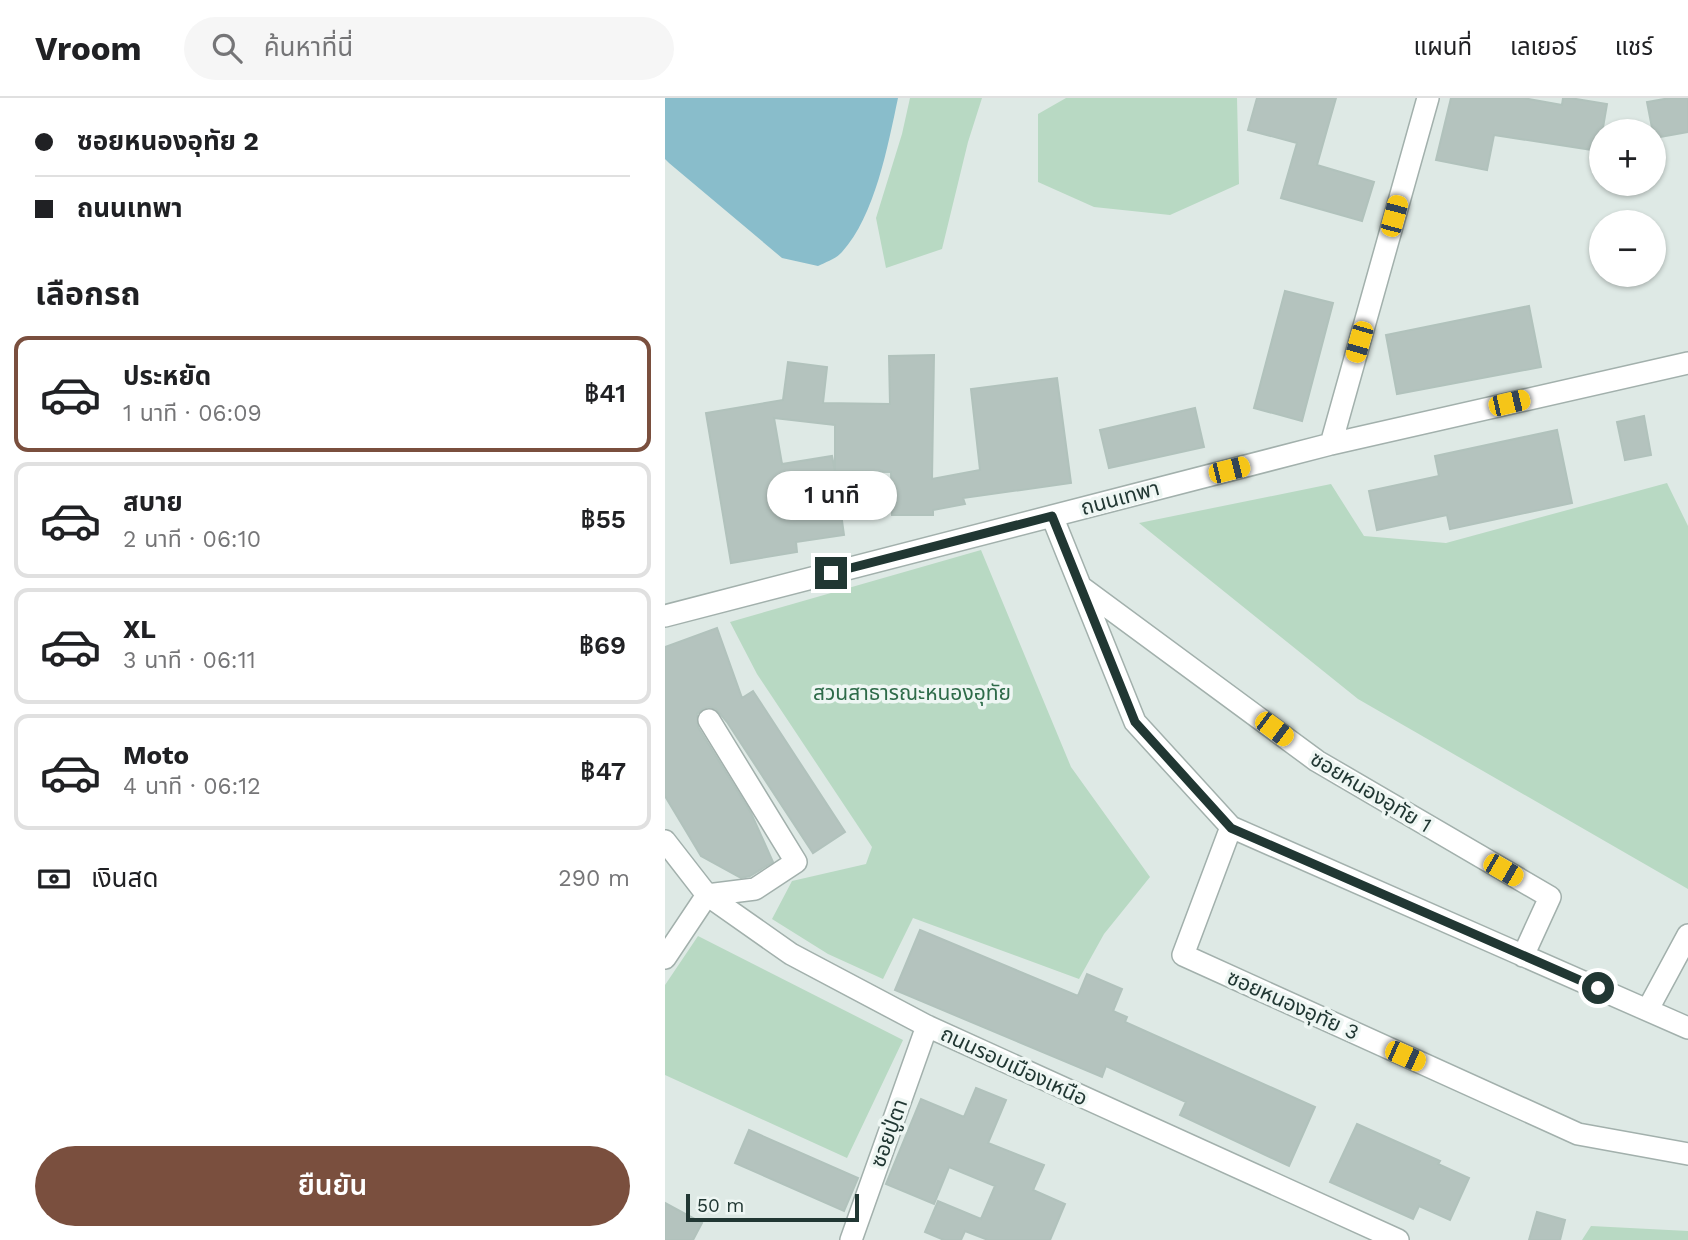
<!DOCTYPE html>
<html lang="th">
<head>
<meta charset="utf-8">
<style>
  :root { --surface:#fff; --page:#f6f6f6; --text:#202124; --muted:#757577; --line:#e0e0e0; --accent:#7a4f3e }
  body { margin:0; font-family:"Work Sans","Noto Sans Thai",sans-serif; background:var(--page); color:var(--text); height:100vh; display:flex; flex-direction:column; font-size:26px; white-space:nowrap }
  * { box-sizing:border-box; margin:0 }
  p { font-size:23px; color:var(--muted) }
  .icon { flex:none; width:38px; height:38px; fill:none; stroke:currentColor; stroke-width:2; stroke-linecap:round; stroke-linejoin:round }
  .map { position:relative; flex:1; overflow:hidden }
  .panel { display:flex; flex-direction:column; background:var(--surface); width:665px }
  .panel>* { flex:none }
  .top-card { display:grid; align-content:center; height:154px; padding:0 35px; background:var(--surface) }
  .tools { position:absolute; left:924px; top:21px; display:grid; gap:14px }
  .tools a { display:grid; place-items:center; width:77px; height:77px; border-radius:50%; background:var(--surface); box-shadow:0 2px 5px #0004; font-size:35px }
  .scale { position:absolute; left:21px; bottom:18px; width:173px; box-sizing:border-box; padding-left:7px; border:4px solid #213733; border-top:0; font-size:19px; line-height:24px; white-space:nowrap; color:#213733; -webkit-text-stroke:5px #eef6f3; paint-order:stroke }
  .end { position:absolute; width:32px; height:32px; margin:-16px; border:9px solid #213733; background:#fff; box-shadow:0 0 0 4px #fff }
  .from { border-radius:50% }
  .bubble { position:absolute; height:49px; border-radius:24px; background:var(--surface); box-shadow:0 2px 5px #0004; font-size:23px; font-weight:600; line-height:49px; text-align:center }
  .car { position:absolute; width:21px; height:42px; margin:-21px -10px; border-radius:9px; box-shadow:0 0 5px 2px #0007; background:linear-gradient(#f5c518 24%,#345 0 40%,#f5c518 0 76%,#345 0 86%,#f5c518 0) }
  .top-card b { display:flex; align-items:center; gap:24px; height:66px; font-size:26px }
  .top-card b+b { border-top:2px solid var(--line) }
  .top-card i { width:18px; height:18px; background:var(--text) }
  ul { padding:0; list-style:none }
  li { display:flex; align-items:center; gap:21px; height:116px; margin:0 14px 10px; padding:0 21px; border:4px solid var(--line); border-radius:14px }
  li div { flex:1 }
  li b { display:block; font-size:26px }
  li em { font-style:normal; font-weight:600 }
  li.selected { border-color:var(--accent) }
  li>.icon { width:63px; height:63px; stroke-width:1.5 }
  h2 { padding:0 35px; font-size:32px; line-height:84px }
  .pay { display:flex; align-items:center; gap:18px; height:77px; padding:0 35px; font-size:26px }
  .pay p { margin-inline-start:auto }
  .button { display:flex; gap:14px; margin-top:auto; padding:14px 35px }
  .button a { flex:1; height:80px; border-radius:42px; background:var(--accent); color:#fff; font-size:28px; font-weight:600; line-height:80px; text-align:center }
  header { display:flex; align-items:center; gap:42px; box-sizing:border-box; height:98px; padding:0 35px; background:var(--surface); border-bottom:2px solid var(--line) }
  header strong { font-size:33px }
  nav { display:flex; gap:38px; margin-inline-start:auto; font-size:24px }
  .search { width:490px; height:63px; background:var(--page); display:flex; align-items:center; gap:18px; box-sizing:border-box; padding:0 24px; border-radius:38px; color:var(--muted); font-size:26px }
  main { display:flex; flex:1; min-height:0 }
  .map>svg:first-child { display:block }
</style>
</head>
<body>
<header>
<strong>Vroom</strong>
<div class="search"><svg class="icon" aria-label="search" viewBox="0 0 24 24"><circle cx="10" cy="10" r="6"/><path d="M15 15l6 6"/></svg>ค้นหาที่นี่</div>
<nav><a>แผนที่</a><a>เลเยอร์</a><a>แชร์</a></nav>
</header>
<main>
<section class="panel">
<div class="top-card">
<b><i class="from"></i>ซอยหนองอุทัย 2</b>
<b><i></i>ถนนเทพา</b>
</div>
<h2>เลือกรถ</h2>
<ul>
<li class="selected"><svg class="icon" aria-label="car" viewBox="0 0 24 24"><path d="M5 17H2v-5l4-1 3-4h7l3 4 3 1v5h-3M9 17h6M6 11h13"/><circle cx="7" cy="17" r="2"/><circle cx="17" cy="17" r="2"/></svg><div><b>ประหยัด</b><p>1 นาที · 06:09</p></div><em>฿41</em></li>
<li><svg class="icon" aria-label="car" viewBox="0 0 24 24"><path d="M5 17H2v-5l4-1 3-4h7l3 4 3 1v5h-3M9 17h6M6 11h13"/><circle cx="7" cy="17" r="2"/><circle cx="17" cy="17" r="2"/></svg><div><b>สบาย</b><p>2 นาที · 06:10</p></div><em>฿55</em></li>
<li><svg class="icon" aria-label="car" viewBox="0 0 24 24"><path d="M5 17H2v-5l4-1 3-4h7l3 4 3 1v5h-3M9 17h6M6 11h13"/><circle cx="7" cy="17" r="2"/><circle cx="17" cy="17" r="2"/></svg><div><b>XL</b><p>3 นาที · 06:11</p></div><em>฿69</em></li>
<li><svg class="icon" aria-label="car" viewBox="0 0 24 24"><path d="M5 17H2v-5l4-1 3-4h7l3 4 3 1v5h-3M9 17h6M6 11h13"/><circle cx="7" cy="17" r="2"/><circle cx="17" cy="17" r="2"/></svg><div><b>Moto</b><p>4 นาที · 06:12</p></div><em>฿47</em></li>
</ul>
<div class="pay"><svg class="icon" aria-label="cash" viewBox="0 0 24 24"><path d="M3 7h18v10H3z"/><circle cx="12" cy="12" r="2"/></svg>เงินสด<p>290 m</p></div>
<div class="button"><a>ยืนยัน</a></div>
</section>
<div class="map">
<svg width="1023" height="1142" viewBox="0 0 1023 1142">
  <rect width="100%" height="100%" fill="#dee9e5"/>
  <path fill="#b8d9c3" d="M245,0H317L303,44L277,151L221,170L211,120L237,36Z
    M401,0H572L574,86L505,117L429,109L373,84V16Z
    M1002,385L1023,428V791L693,601L474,425L666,386L699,438L781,445Z
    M316,452L406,669L485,779L439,836L414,881L248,820L218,881L163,856L107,821L127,783L201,766L207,749L92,576L65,524Z
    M33,838L238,942L182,1060L0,977V887Z
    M926,1128L1023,1133V1142H917Z"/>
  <path fill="#89bdcb" d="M0,0H233C223,47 210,118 177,154C171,161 161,164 153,168L117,160L4,65L0,61Z"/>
  <path fill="#b4c3be" stroke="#b1c2bc" stroke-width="2" fill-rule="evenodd" d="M592,0H671L652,67L709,84L697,123L616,100L632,45L583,32Z
    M786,0H858L897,7L898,0H905L942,6L934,53L829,37L822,72L771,62Z
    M1005,0H1023V34L989,40L982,4Z
    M620,193L668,205L637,323L589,310Z
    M864,208L876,269L732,296L721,237Z
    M269,257L267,381L315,372L306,291L392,280L406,385L298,400L300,406L268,412V417H227L226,374L170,373L179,437L131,444L132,454L66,465L41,315L118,302L123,264L162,269L158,305L225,306L224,258ZM109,320L170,327V373L167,358L117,366Z
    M530,310L539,349L444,370L435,332Z
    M979,318L986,357L960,362L952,324Z
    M892,332L907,405L785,431L782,417L712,432L704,393L774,378L770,358Z
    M52,530L77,600L88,593L180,734L148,755L62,624L51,611L44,609L38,611L32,616L33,629L86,715L108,764L85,778L76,780L36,758L0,698V549Z
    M255,832L413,898L422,876L457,891L448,913L462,919L460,924L650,1009L624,1068L515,1017L521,1004L441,968L437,979L230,892Z
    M311,990L341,1002L323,1045L379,1067L368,1092L400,1106L385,1142H323L300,1133L296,1142H279L260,1134L273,1103L316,1121L330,1088L284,1069L269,1106L221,1086L256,1001L299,1019Z
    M692,1026L775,1063L773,1066L804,1080L785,1122L754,1108L748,1121L665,1084Z
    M84,1032L193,1080L179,1113L70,1065Z
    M0,1105L37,1125L28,1142H0Z
    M872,1114L900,1122L895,1142H864Z"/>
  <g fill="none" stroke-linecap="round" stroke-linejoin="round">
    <g stroke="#a2b0ac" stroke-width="24">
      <path id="minor" d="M666,346L763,0
        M387,418L470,624L566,729L1023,930
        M416,489L652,663L885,799L858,858
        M0,518L666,346L1023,265
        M566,729L518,857L913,1036L1023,1056
        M0,743L42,797L126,856L262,928L733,1142
        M0,860L42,797L90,791L131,764L44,622
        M983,911L1023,837
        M186,1142L262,928"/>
    </g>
    <use href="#minor" stroke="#fff" stroke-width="21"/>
  </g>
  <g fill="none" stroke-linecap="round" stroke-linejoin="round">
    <path stroke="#213733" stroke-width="9" d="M166,475L387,418L470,624L566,730L933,890"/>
  </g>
  <g text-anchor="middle" stroke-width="7" stroke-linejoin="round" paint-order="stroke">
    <g font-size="21" fill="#213733" stroke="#eef6f3">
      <text transform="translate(455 400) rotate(-15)" y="7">ถนนเทพา</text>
      <text transform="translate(706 694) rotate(31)" y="7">ซอยหนองอุทัย 1</text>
      <text transform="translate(628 907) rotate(24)" y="7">ซอยหนองอุทัย 3</text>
      <text transform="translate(349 968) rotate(25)" y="7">ถนนรอบเมืองเหนือ</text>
      <text transform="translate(224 1035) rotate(-70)" y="7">ซอยปู่ตา</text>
    </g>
    <g font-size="21" fill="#2e6b49" stroke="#eef6f3">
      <text x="247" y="602">สวนสาธารณะหนองอุทัย</text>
    </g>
  </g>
</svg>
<div class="tools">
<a>+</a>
<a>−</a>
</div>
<div class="scale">50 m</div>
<i class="end from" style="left:933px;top:890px"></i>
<i class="end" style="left:166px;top:475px"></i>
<div class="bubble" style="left:102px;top:373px;width:130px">1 นาที</div>
<i class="car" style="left:729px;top:118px;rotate:15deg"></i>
<i class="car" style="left:694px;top:244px;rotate:196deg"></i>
<i class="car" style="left:844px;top:305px;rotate:77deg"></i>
<i class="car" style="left:564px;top:372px;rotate:76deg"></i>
<i class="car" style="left:609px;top:631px;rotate:127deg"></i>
<i class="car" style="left:838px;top:772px;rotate:120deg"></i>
<i class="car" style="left:740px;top:958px;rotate:114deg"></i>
</div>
</main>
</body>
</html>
